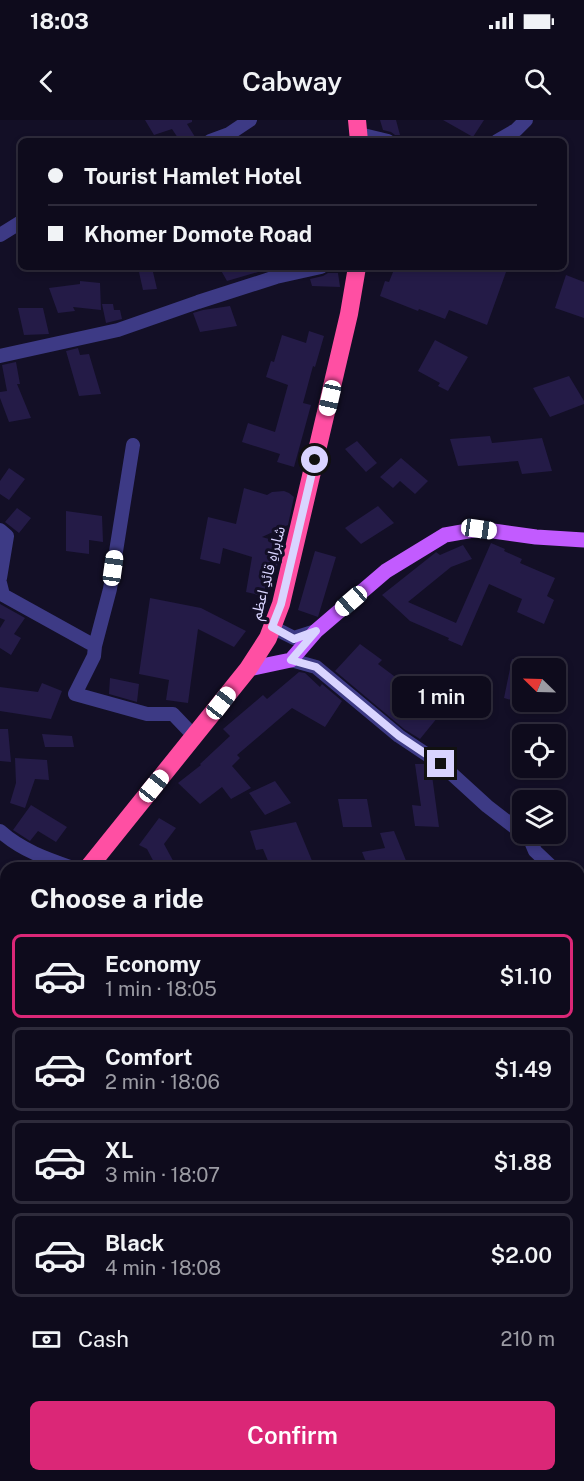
<!DOCTYPE html>
<html lang="en">
<head>
<meta charset="utf-8">
<style>
  :root { --surface:#0e0b1c; --page:#1c1929; --text:#f1f3f6; --muted:#9b9ba3; --line:#2e2b3b; --accent:#db2777 }
  body { margin:0; font-family:"Public Sans","Noto Sans Arabic",sans-serif; background:var(--page); color:var(--text); height:100vh; display:flex; flex-direction:column; font-size:22px; white-space:nowrap }
  * { box-sizing:border-box; margin:0 }
  p { font-size:20px; color:var(--muted) }
  .icon { flex:none; width:33px; height:33px; fill:none; stroke:currentColor; stroke-width:2; stroke-linecap:round; stroke-linejoin:round }
  .map { position:relative; flex:1; overflow:hidden }
  .details { position:absolute; left:0px; top:742px; width:585px; height:620px; display:flex; flex-direction:column; background:var(--surface); border-radius:18px 18px 0 0; box-shadow:0 3px 9px #0003,0 0 0 2px var(--line) }
  .details>* { flex:none }
  .hud { position:absolute; left:18px; top:18px; width:549px; height:132px; border-radius:9px; box-shadow:0 3px 9px #0003,0 0 0 2px var(--line); display:grid; align-content:center; height:132px; padding:0 30px; background:var(--surface) }
  .needle { width:39px; rotate:293deg }
  .buttons { position:absolute; left:512px; top:538px; display:grid; gap:12px }
  .buttons a { display:grid; place-items:center; width:54px; height:54px; border-radius:9px; background:var(--surface); box-shadow:0 3px 9px #0003,0 0 0 2px var(--line); font-size:30px }
  .end { position:absolute; width:27px; height:27px; margin:-14px; border:8px solid #d9d4ff; background:#111; box-shadow:0 0 0 3px #111 }
  .from { border-radius:50% }
  .bubble { position:absolute; height:42px; border-radius:9px; background:var(--surface); box-shadow:0 3px 9px #0003,0 0 0 2px var(--line); font-size:20px; font-weight:600; line-height:42px; text-align:center }
  .car { position:absolute; width:18px; height:36px; margin:-18px -9px; border-radius:8px; box-shadow:0 0 4px 2px #0007; background:linear-gradient(#fff 24%,#345 0 40%,#fff 0 76%,#345 0 86%,#fff 0) }
  .hud b { display:flex; align-items:center; gap:21px; height:57px; font-size:22px }
  .hud b+b { border-top:2px solid var(--line) }
  .hud i { width:15px; height:15px; background:var(--text) }
  ul { padding:0; list-style:none }
  li { display:flex; align-items:center; gap:18px; height:84px; margin:0 12px 9px; padding:0 18px; border:3px solid var(--line); border-radius:9px }
  li div { flex:1 }
  li b { display:block; font-size:22px }
  li em { font-style:normal; font-weight:600 }
  li.on { border-color:var(--accent) }
  li>.icon { width:54px; height:54px; stroke-width:1.5 }
  h2 { padding:0 30px; font-size:27px; line-height:72px }
  .pay { display:flex; align-items:center; gap:15px; height:66px; padding:0 30px; font-size:22px }
  .pay p { margin-inline-start:auto }
  .cta { display:flex; gap:12px; margin-top:auto; padding:12px 30px }
  .cta a { flex:1; height:69px; border-radius:9px; background:var(--accent); color:#fff; font-size:24px; font-weight:600; line-height:69px; text-align:center }
  .status { display:flex; justify-content:space-between; align-items:center; height:42px; padding:0 30px; background:var(--surface); direction:ltr }
  .status svg { height:16px; fill:currentColor }
  header { display:flex; justify-content:space-between; align-items:center; height:78px; padding:0 30px; background:var(--surface); font-size:27px; font-weight:600 }
  .map>svg:first-child { display:block }
</style>
</head>
<body>
<div class="status"><b>18:03</b><svg viewBox="0 0 49 12"><path d="M0 12V9h3v3zM5 12V6h3v6zM10 12V3h3v9zM15 12V0h3v12zM26 1h20v11H26zM47 4h2v5h-2z"/></svg></div>
<header><svg class="icon" aria-label="back" viewBox="0 0 24 24"><path d="M15 5l-7 7 7 7"/></svg>Cabway<svg class="icon" aria-label="search" viewBox="0 0 24 24"><circle cx="10" cy="10" r="6"/><path d="M15 15l6 6"/></svg></header>
<div class="map">
<svg width="584" height="1361" viewBox="0 0 584 1361">
  <rect width="100%" height="100%" fill="#130f26"/>
  <path fill="#241b47" d="M145,0H192V2L187,4L195,17L180,21L172,9L154,15Z
    M380,0H396L400,15H395L391,12L383,10Z
    M443,0H484L473,17Z
    M219,147H265V150L227,161Z
    M395,147H493L506,152L487,205L449,190L445,199L419,189L418,191L380,176L385,161L389,162Z
    M139,152H153L157,169L143,170Z
    M328,153H338L340,167L312,166L310,159L323,156Z
    M566,155L584,162V198L555,188Z
    M80,161L100,163L101,190L73,187L75,191L58,193L49,168L80,164Z
    M102,184H113L114,190H120L122,199L106,203Z
    M230,186L237,206L200,212L193,193L203,190Z
    M18,188H43L49,214L24,215Z
    M309,211L324,216L315,247L313,246L303,283L311,285L294,347L277,342L280,334L242,322L248,303L275,312L288,265L266,257L271,241L274,242L282,215L306,223Z
    M435,220L468,237L448,271L438,266L440,263L418,251Z
    M78,228L80,235L89,234L101,274L79,276L66,231Z
    M16,242L20,264H17L31,298L9,302L0,278V272L7,271L2,245Z
    M569,256L584,281V284L550,297L533,268Z
    M490,316L492,323L542,318L552,351L522,354L518,341L458,346L450,319Z
    M357,321L377,343L366,352L345,329Z
    M401,338L428,361L415,374L400,361L393,368L380,357Z
    M9,348L25,359L9,380L0,374V361Z
    M244,368L267,375L272,372L284,371L289,373L294,377L288,405L262,417L283,423L272,466L266,464L263,476L246,472L252,437L223,428L220,444L200,439L208,397L236,404Z
    M378,386L394,403L361,424L345,408Z
    M17,388L31,398L19,413L5,402Z
    M66,391L102,396L103,422L89,420V434L66,431Z
    M491,423L505,429L504,431L522,439L520,443L555,458L547,476L554,480L544,504L517,492L522,479L489,464L462,526L448,520L449,518L410,501L382,475L435,433L436,432L440,435L463,425L472,439L451,447L408,482L456,503Z
    M315,431L336,437L318,497L298,490Z
    M150,478L201,488L246,511L234,527L198,509L188,583L166,580L169,560L139,554Z
    M0,484L25,498L14,514L21,518L11,535L0,528V508L5,500L0,498Z
    M360,524L382,540L378,544L402,562L400,564L442,592L420,619L404,609L335,551Z
    M512,539L522,542V583L504,578Z
    M299,552L305,553L320,567L322,564L342,581L325,607L292,588L237,635L240,638L232,646L251,668L231,679L222,667L200,684L178,663L201,645L200,644L230,616L223,609L263,575L267,579Z
    M110,558L139,564L137,582L109,574Z
    M42,563L62,571L51,599L0,591V567L38,572Z
    M0,609H8L11,642L0,641Z
    M42,614L72,616L74,627H45Z
    M15,638L47,640L49,660L35,659L25,688L10,683L16,663Z
    M415,644H425L431,648L439,707L415,706L412,685L421,686Z
    M275,661L291,683L265,695L249,673Z
    M338,679H367L372,707H343Z
    M31,685L67,707L56,722L38,711L30,721L13,710Z
    M159,698L176,708L164,724L177,748H157L147,729L139,725Z
    M296,702L315,748H271L263,729L256,730L250,711Z
    M394,711L409,748H374L373,746L368,747L362,732L385,728L380,713Z"/>
  <g fill="none" stroke-linecap="round" stroke-linejoin="round">
    <path stroke="#3d3a85" stroke-width="14" d="M359,14L388,21
      M210,21L229,14L250,0
      M497,21L516,10L526,0
      M0,115L21,102
      M0,236L118,210L198,182L276,157L321,147
      M0,410L7,416L0,458
      M0,463L3,475L95,526L94,536L75,574L147,594H173L194,616
      M272,507L294,518L316,511
      M95,526L110,469L133,325
      M291,540L316,547L399,616L441,644L487,686L522,713
      M0,711C21,730 47,739 73,748
      M523,714L530,719L535,731L553,748
      M579,773L584,778
      M579,896L584,902
      M0,981L6,980
      M579,996L584,991
      M0,1044L6,1040
      M579,1109L584,1115"/>
    <path stroke="#c25bff" stroke-width="15" d="M248,549L291,540L316,511L386,451L445,415L479,409L536,417L584,420"/>
    <path stroke="#ff4fa3" stroke-width="18" d="M357,0L359,21
      M88,748L248,549L268,518L281,484L349,194L357,147
      M0,854L6,848"/>
  </g>
  <g fill="none" stroke-linecap="round" stroke-linejoin="round">
    <path stroke="#d9d4ff" stroke-width="8" d="M315,340L281,484L272,507L294,519L316,511L291,540L316,547L399,616L441,644"/>
  </g>
  <g text-anchor="middle" stroke-width="6" stroke-linejoin="round" paint-order="stroke">
    <g font-size="15" fill="#d9d4ff" stroke="#130f26">
      <text transform="translate(268 453) rotate(-75)" y="5">شاہراہِ قائدِ اعظم</text>
    </g>
  </g>
</svg>
<div class="buttons">
<a><svg class="needle" viewBox="-14 -14 28 28"><path d="M0-13l5 13h-10z" fill="#e53935"/><path d="M0 13l5-13h-10z" fill="#9b9ba3"/></svg></a>
<a><svg class="icon" aria-label="locate" viewBox="0 0 24 24"><circle cx="12" cy="12" r="6"/><path d="M12 2v4M12 18v4M2 12h4M18 12h4"/></svg></a>
<a><svg class="icon" aria-label="layers" viewBox="0 0 24 24"><path d="M12 4l9 5-9 5-9-5zM3 14l9 5 9-5"/></svg></a>
</div>
<i class="end from" style="left:315px;top:340px"></i>
<i class="end" style="left:441px;top:644px"></i>
<div class="bubble" style="left:392px;top:556px;width:99px">1 min</div>
<i class="car" style="left:330px;top:278px;rotate:193deg"></i>
<i class="car" style="left:479px;top:409px;rotate:98deg"></i>
<i class="car" style="left:113px;top:448px;rotate:8deg"></i>
<i class="car" style="left:351px;top:481px;rotate:229deg"></i>
<i class="car" style="left:221px;top:583px;rotate:38deg"></i>
<i class="car" style="left:154px;top:666px;rotate:39deg"></i>
<div class="hud">
<b><i class="from"></i>Tourist Hamlet Hotel</b>
<b><i></i>Khomer Domote Road</b>
</div>
<section class="details">
<h2>Choose a ride</h2>
<ul>
<li class="on"><svg class="icon" aria-label="car" viewBox="0 0 24 24"><path d="M5 17H2v-5l4-1 3-4h7l3 4 3 1v5h-3M9 17h6M6 11h13"/><circle cx="7" cy="17" r="2"/><circle cx="17" cy="17" r="2"/></svg><div><b>Economy</b><p>1 min · 18:05</p></div><em>$1.10</em></li>
<li><svg class="icon" aria-label="car" viewBox="0 0 24 24"><path d="M5 17H2v-5l4-1 3-4h7l3 4 3 1v5h-3M9 17h6M6 11h13"/><circle cx="7" cy="17" r="2"/><circle cx="17" cy="17" r="2"/></svg><div><b>Comfort</b><p>2 min · 18:06</p></div><em>$1.49</em></li>
<li><svg class="icon" aria-label="car" viewBox="0 0 24 24"><path d="M5 17H2v-5l4-1 3-4h7l3 4 3 1v5h-3M9 17h6M6 11h13"/><circle cx="7" cy="17" r="2"/><circle cx="17" cy="17" r="2"/></svg><div><b>XL</b><p>3 min · 18:07</p></div><em>$1.88</em></li>
<li><svg class="icon" aria-label="car" viewBox="0 0 24 24"><path d="M5 17H2v-5l4-1 3-4h7l3 4 3 1v5h-3M9 17h6M6 11h13"/><circle cx="7" cy="17" r="2"/><circle cx="17" cy="17" r="2"/></svg><div><b>Black</b><p>4 min · 18:08</p></div><em>$2.00</em></li>
</ul>
<div class="pay"><svg class="icon" aria-label="cash" viewBox="0 0 24 24"><path d="M3 7h18v10H3z"/><circle cx="12" cy="12" r="2"/></svg>Cash<p>210 m</p></div>
<div class="cta"><a>Confirm</a></div>
</section>
</div>
</body>
</html>
